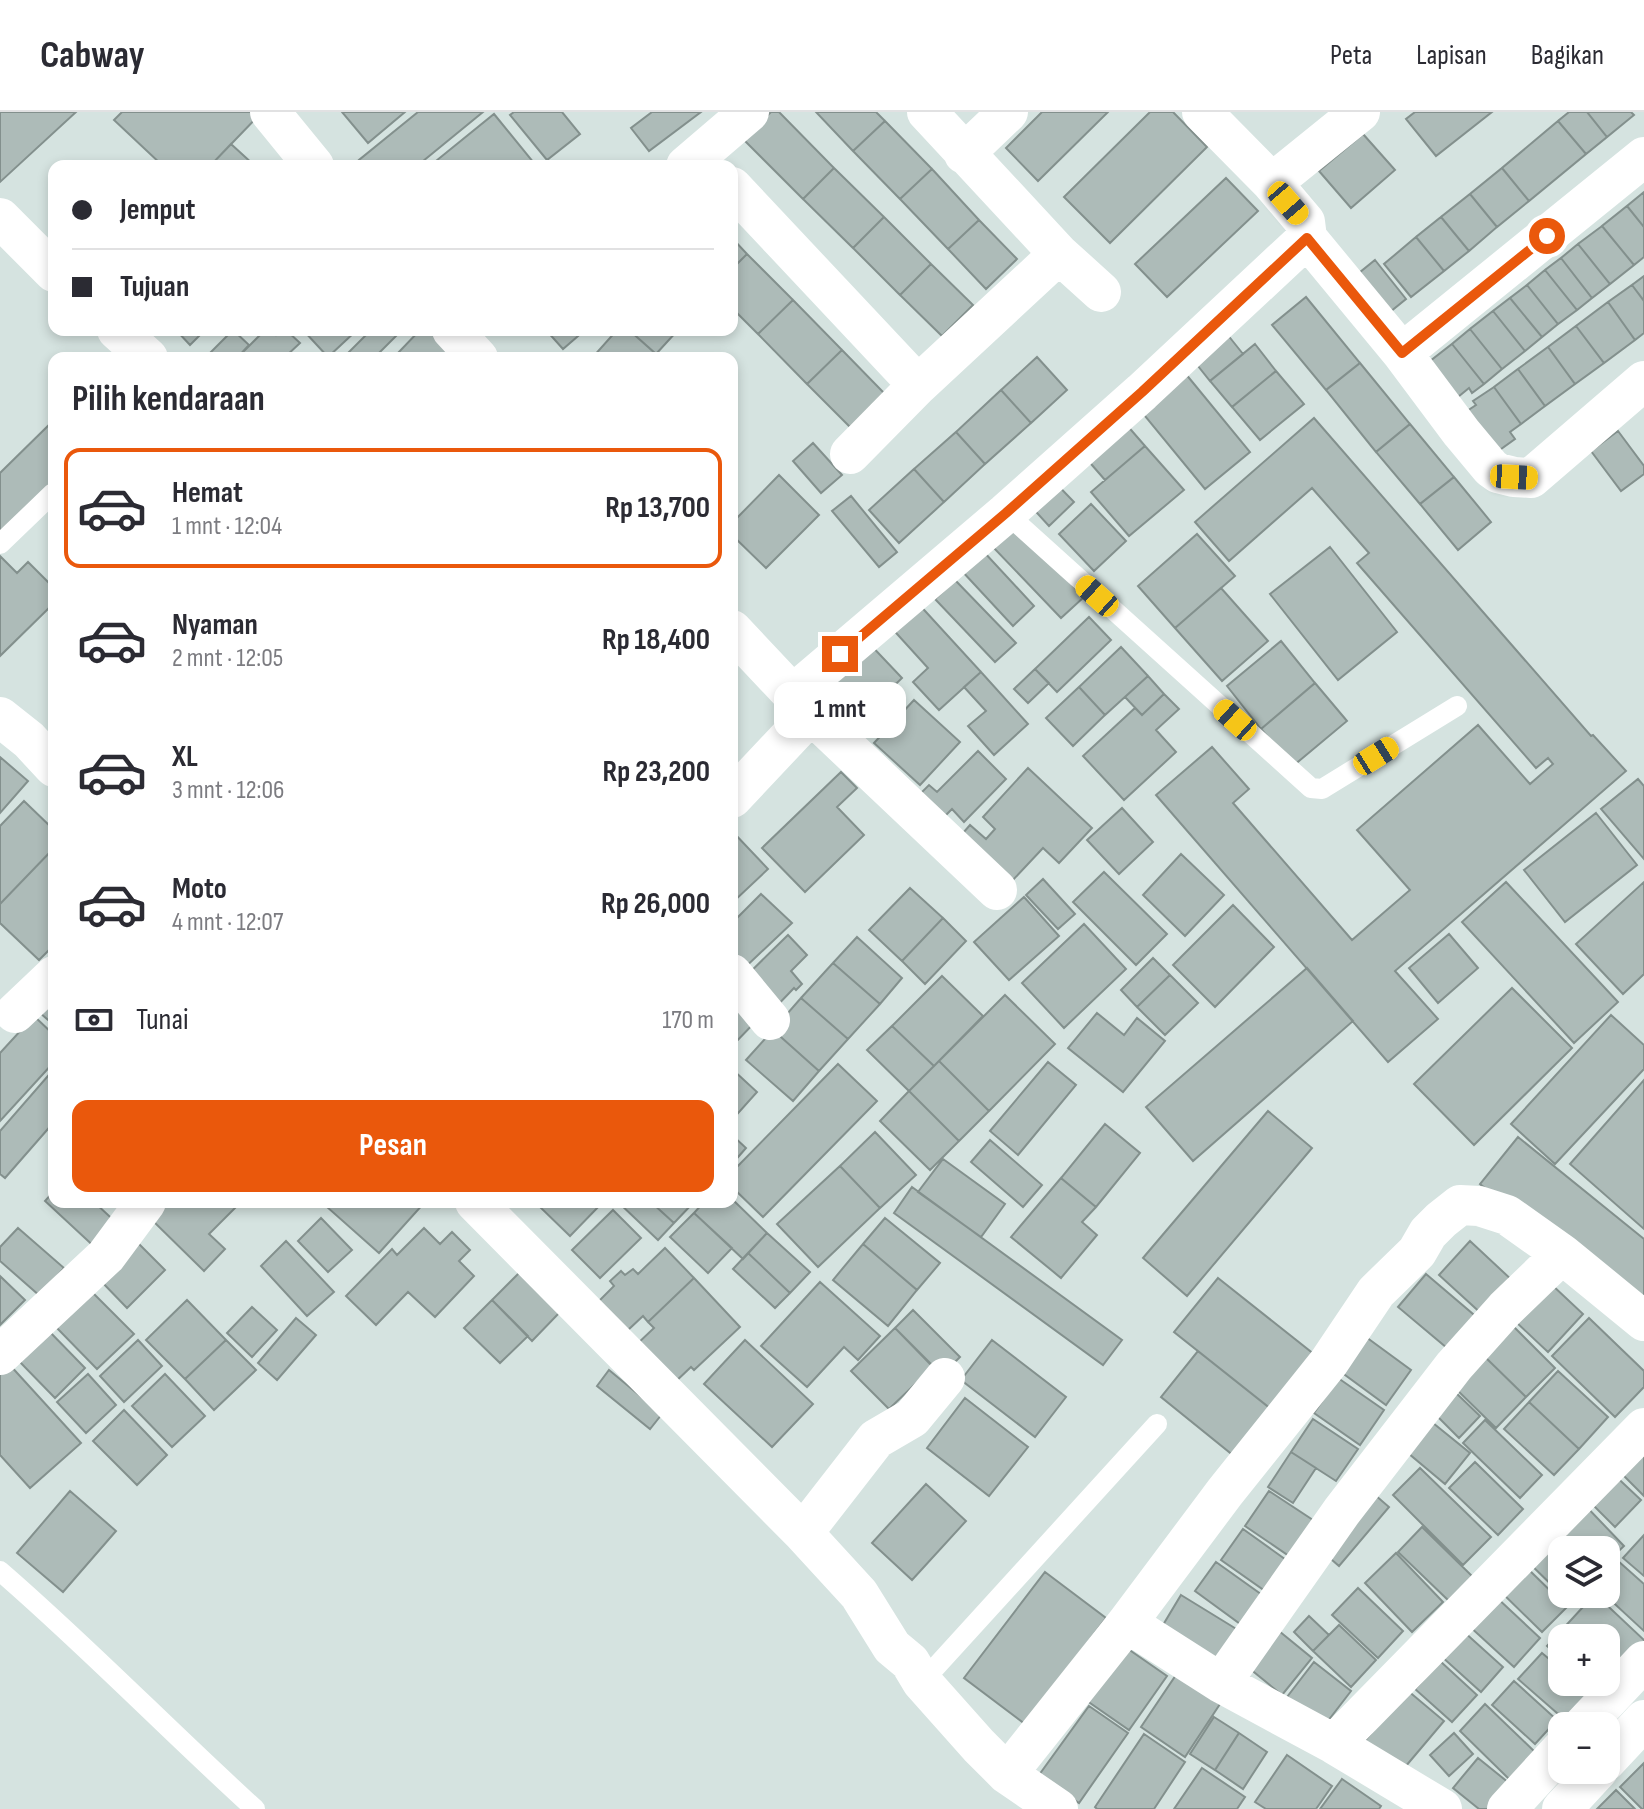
<!DOCTYPE html>
<html lang="id">
<head>
<meta charset="utf-8">
<style>
  :root { --surface:#fff; --page:#f7f7f7; --text:#2b2b33; --muted:#7c7c81; --line:#e1e1e2; --accent:#ea580c }
  body { margin:0; font-family:"Sofia Sans Condensed",sans-serif; background:var(--page); color:var(--text); height:100vh; display:flex; flex-direction:column; font-size:30px; white-space:nowrap }
  * { box-sizing:border-box; margin:0 }
  p { font-size:26px; color:var(--muted) }
  .icon { flex:none; width:44px; height:44px; fill:none; stroke:currentColor; stroke-width:2; stroke-linecap:round; stroke-linejoin:round }
  .map { position:relative; flex:1; overflow:hidden }
  .side { position:absolute; left:48px; top:240px; width:690px; height:856px; display:flex; flex-direction:column; background:var(--surface); border-radius:16px; box-shadow:0 4px 12px #0003 }
  .side>* { flex:none }
  .guide { position:absolute; left:48px; top:48px; width:690px; height:176px; border-radius:16px; box-shadow:0 4px 12px #0003; display:grid; align-content:center; height:176px; padding:0 24px; background:var(--surface) }
  .fabs { position:absolute; left:1548px; top:1424px; display:grid; gap:16px }
  .fabs a { display:grid; place-items:center; width:72px; height:72px; border-radius:16px; background:var(--surface); box-shadow:0 4px 12px #0003; font-size:40px }
  .end { position:absolute; width:36px; height:36px; margin:-18px; border:10px solid #ea580c; background:#fff; box-shadow:0 0 0 4px #fff }
  .from { border-radius:50% }
  .bubble { position:absolute; height:56px; border-radius:16px; background:var(--surface); box-shadow:0 4px 12px #0003; font-size:26px; font-weight:700; line-height:56px; text-align:center }
  .car { position:absolute; width:24px; height:48px; margin:-24px -12px; border-radius:10px; box-shadow:0 0 6px 2px #0007; background:linear-gradient(#f5c518 24%,#345 0 40%,#f5c518 0 76%,#345 0 86%,#f5c518 0) }
  .guide b { display:flex; align-items:center; gap:28px; height:76px; font-size:30px }
  .guide b+b { border-top:2px solid var(--line) }
  .guide i { width:20px; height:20px; background:var(--text) }
  ul { padding:0; list-style:none }
  li { display:flex; align-items:center; gap:24px; height:120px; margin:0 16px 12px; padding:0 8px; border:4px solid transparent; border-radius:16px }
  li div { flex:1 }
  li b { display:block; font-size:30px }
  li em { font-style:normal; font-weight:700 }
  li.active { border-color:var(--accent) }
  li>.icon { width:72px; height:72px; stroke-width:1.5 }
  h2 { padding:0 24px; font-size:36px; line-height:96px }
  .pay { display:flex; align-items:center; gap:20px; height:88px; padding:0 24px; font-size:30px }
  .pay p { margin-inline-start:auto }
  .primary-button { display:flex; gap:16px; margin-top:auto; padding:16px 24px }
  .primary-button a { flex:1; height:92px; border-radius:16px; background:var(--accent); color:#fff; font-size:32px; font-weight:700; line-height:92px; text-align:center }
  header { display:flex; align-items:center; gap:48px; box-sizing:border-box; height:112px; padding:0 40px; background:var(--surface); border-bottom:2px solid var(--line) }
  header strong { font-size:38px }
  nav { display:flex; gap:44px; margin-inline-start:auto; font-size:28px }
  .map>svg:first-child { display:block }
</style>
</head>
<body>
<header>
<strong>Cabway</strong>
<nav><a>Peta</a><a>Lapisan</a><a>Bagikan</a></nav>
</header>
<div class="map">
<svg width="1644" height="1697" viewBox="0 0 1644 1697">
  <rect width="100%" height="100%" fill="#d5e3e0"/>
  <path fill="#adbbb8" stroke="#83908d" stroke-width="2" d="M0,0H76L0,70Z
    M122,0H262L210,54H163L114,8Z
    M342,0H405L368,31Z
    M418,0H483L417,54H364L359,48Z
    M514,0H562L580,22L547,48L510,3Z
    M652,0H701L649,39L631,16Z
    M771,0H779L834,56L803,87L743,27Z
    M816,0H876L885,9L853,39Z
    M1042,0H1108L1038,69L1006,36Z
    M1150,0H1173L1207,35L1110,131L1064,85Z
    M1415,0H1492L1436,44L1406,7Z
    M1569,0H1587L1607,25L1586,42L1558,9Z
    M1587,0H1631L1634,3L1607,25Z
    M494,2L534,51L530,54H432L431,53Z
    M885,9L932,57L900,87L853,39Z
    M1558,9L1586,42L1529,89L1502,56Z
    M1363,22L1395,58L1351,96L1319,59Z
    M231,32L255,54H210Z
    M834,56L884,105L853,136L803,87Z
    M1502,56L1529,89L1497,115L1470,82Z
    M932,57L979,108L948,137L900,87Z
    M1226,66L1258,99L1167,185L1135,152Z
    M1644,80V115L1627,94Z
    M1470,82L1497,115L1469,139L1441,105Z
    M1627,94L1644,115V145L1634,153L1602,114Z
    M884,105L931,152L900,183L853,136Z
    M1441,105L1469,139L1444,159L1416,125Z
    M979,108L1017,147L986,177L948,137Z
    M1602,114L1634,153L1610,172L1578,132Z
    M1416,125L1444,159L1411,185L1384,152Z
    M732,126L747,142L732,157Z
    M1578,132L1610,172L1592,186L1561,146Z
    M747,142L793,188L758,222L732,196V157Z
    M1561,146L1592,186L1577,198L1545,158Z
    M1375,148L1406,187L1385,204L1354,165Z
    M931,152L973,193L942,224L900,183Z
    M1545,158L1577,198L1558,212L1527,173Z
    M1644,164V189L1632,173Z
    M1527,173L1558,212L1542,225L1510,186Z
    M1632,173L1644,189V221L1635,228L1608,190Z
    M1306,185L1360,251L1326,278L1272,213Z
    M1510,186L1542,225L1525,239L1493,199Z
    M793,188L842,238L807,272L758,222Z
    M1608,190L1635,228L1604,251L1576,214Z
    M1493,199L1525,239L1502,257L1470,217Z
    M1576,214L1604,251L1575,272L1548,235Z
    M1470,217L1502,257L1484,272L1452,232Z
    M176,218H205L190,233Z
    M233,218L249,233L237,246H205Z
    M265,218H271L276,223L281,218H286L300,231L284,246H237Z
    M303,218H357L328,245Z
    M371,218H402L374,246H343Z
    M420,218H428L451,239L444,246H401L397,242Z
    M546,218H585L563,237Z
    M617,218H629L656,242L653,246H592Z
    M629,218H678L656,242Z
    M1227,222L1243,242L1210,269L1194,249Z
    M1255,232L1276,259L1232,295L1210,269Z
    M1452,232L1484,272L1472,281L1469,276L1453,289L1425,253Z
    M1548,235L1575,272L1545,294L1518,257Z
    M842,238L884,281L850,315L807,272Z
    M1037,245L1067,278L1031,311L1001,278Z
    M1360,251L1410,312L1376,340L1326,278Z
    M1518,257L1545,294L1521,312L1494,275Z
    M1276,259L1304,292L1260,328L1232,295Z
    M1185,261L1250,340L1205,377L1140,298Z
    M1494,275L1521,312L1510,320L1515,327L1494,342L1464,301L1476,293L1473,289Z
    M1001,278L1031,311L985,352L956,320Z
    M1314,306L1591,624L1593,623L1626,659L1395,859L1438,907L1388,950L1156,683L1212,635L1249,677L1233,691L1352,828L1410,778L1357,718L1478,613L1530,672L1553,652L1548,646L1536,656L1357,451L1369,441L1312,376L1229,449L1195,410Z
    M54,308V370L0,422V361Z
    M1125,311L1145,334L1105,368L1085,345Z
    M1410,312L1454,365L1420,392L1376,340Z
    M1618,319L1644,354V362L1621,379L1591,339Z
    M956,320L985,352L944,390L914,357Z
    M813,331L842,363L821,381L793,349Z
    M1145,334L1184,378L1129,424L1091,380Z
    M1041,356L1074,390L1049,414L1017,379Z
    M914,357L944,390L899,431L869,398Z
    M779,363L819,403L766,456L732,423V411Z
    M1454,365L1491,410L1458,438L1420,392Z
    M851,384L897,440L879,455L832,399Z
    M1091,392L1126,429L1094,459L1059,422Z
    M1014,413L1084,485L1061,506L992,434Z
    M1197,422L1235,464L1175,516L1138,474Z
    M1330,435L1397,520L1338,568L1270,482Z
    M983,439L1034,494L1013,514L961,458Z
    M0,444L17,461L28,450L54,476V491L0,544Z
    M955,468L1016,531L995,550L935,487Z
    M1221,476L1268,529L1222,569L1175,516Z
    M915,488L981,560L939,598L913,570L928,556L888,512Z
    M1089,505L1111,528L1057,580L1035,557Z
    M865,527L902,566L867,600L830,562Z
    M1281,529L1315,571L1261,617L1227,574Z
    M1121,535L1148,564L1105,603L1079,575Z
    M1035,557L1049,571L1028,591L1014,577Z
    M981,560L1028,612L994,643L968,614L986,599L964,575Z
    M1148,564L1164,582L1142,603L1125,585Z
    M1315,571L1347,609L1293,654L1261,617Z
    M1079,575L1105,603L1073,634L1046,606Z
    M1164,582L1179,597L1156,618L1176,640L1124,688L1083,644L1135,596L1142,603Z
    M914,588L960,630L920,673L874,631Z
    M978,639L1006,667L964,710L952,697L940,709L916,686L929,673L937,680Z
    M0,645L28,669L0,701Z
    M1028,656L1092,716L1059,751L1043,736L1012,769L956,729L970,713L986,727L995,717L983,705Z
    M841,660L857,676L837,695L864,723L805,780L762,736Z
    M1638,667L1644,674V747L1601,697Z
    M24,689L54,718V736L0,792V714Z
    M1122,696L1153,730L1119,762L1087,728Z
    M1596,701L1637,753L1565,810L1524,758Z
    M732,719L768,757L732,791Z
    M54,736V833L39,848L0,811V792Z
    M1181,742L1224,783L1185,824L1143,783Z
    M1104,760L1167,822L1136,853L1073,790Z
    M1043,767L1075,802L1058,817L1026,783Z
    M1506,770L1618,890L1574,931L1462,810Z
    M1644,770V862L1623,882L1576,832Z
    M910,776L943,806L902,849L869,818Z
    M761,782L792,811L740,860L732,852V811Z
    M1024,785L1059,824L1009,868L974,830Z
    M1233,793L1274,835L1215,895L1173,853Z
    M943,806L966,829L925,872L902,849Z
    M1084,812L1126,857L1064,916L1022,871Z
    M1449,822L1478,856L1438,891L1409,856Z
    M788,823L807,843L791,859L802,872L796,878L794,876L770,901L740,870Z
    M857,825L902,866L880,892L833,851Z
    M1153,846L1170,863L1137,895L1121,878Z
    M833,851L880,892L848,927L801,886Z
    M1307,856L1353,909L1193,1049L1146,995Z
    M1170,863L1198,891L1165,923L1137,895Z
    M942,864L983,904L934,954L892,914Z
    M1512,876L1572,936L1474,1033L1414,972Z
    M732,881L759,906L732,934Z
    M1005,883L1055,932L989,999L939,949Z
    M54,885V913L40,901Z
    M801,886L848,927L819,959L773,918Z
    M1097,901L1124,923L1137,906L1165,929L1123,980L1068,936Z
    M1611,903L1644,933V957L1555,1052L1511,1012Z
    M34,904L54,923V950L0,1009V941Z
    M892,914L934,954L909,979L867,938Z
    M773,918L819,959L793,989L746,948Z
    M939,949L989,999L959,1029L909,979Z
    M1048,950L1076,973L1018,1043L990,1019Z
    M838,952L877,989L763,1105L732,1075V1060Z
    M54,957V1010L5,1066L0,1062V1019Z
    M732,957L757,980L732,1008Z
    M1644,968V1117L1570,1052Z
    M909,979L959,1029L930,1058L880,1009Z
    M1268,999L1312,1036L1187,1184L1143,1146Z
    M1105,1012L1140,1041L1096,1095L1061,1066Z
    M875,1020L916,1063L880,1096L840,1054Z
    M732,1023L746,1036L732,1052Z
    M1518,1025L1644,1127V1206L1480,1072Z
    M990,1028L1042,1073L1023,1095L971,1050Z
    M943,1047L1005,1092L981,1125L918,1080Z
    M840,1054L880,1096L818,1155L777,1112Z
    M1061,1066L1096,1095L1082,1110L1097,1123L1061,1166L1011,1125Z
    M912,1075L1122,1228L1103,1253L894,1101Z
    M54,1079V1090H94L121,1115L99,1139L45,1089Z
    M732,1087L767,1121L743,1147L694,1101L704,1090H732Z
    M168,1090H241L209,1122L225,1137L204,1159L151,1107Z
    M331,1090H425L379,1141L327,1095Z
    M546,1090H603L570,1124L541,1096Z
    M618,1090H651L674,1111L658,1128Z
    M651,1090H694L674,1111Z
    M613,1098L641,1126L600,1166L572,1138Z
    M694,1101L732,1136L708,1161L670,1125Z
    M321,1106L352,1138L328,1160L298,1129Z
    M885,1106L940,1151L917,1178L863,1132Z
    M18,1116L64,1156L40,1184L0,1149V1135Z
    M424,1116L440,1132L452,1120L470,1138L459,1149L474,1164L435,1205L408,1180L376,1213L346,1184L392,1137L397,1143Z
    M767,1121L810,1160L790,1181L748,1141Z
    M136,1129L165,1158L127,1196L98,1166Z
    M286,1129L334,1180L307,1204L261,1154Z
    M1470,1129L1515,1171L1484,1204L1439,1163Z
    M863,1132L917,1178L888,1214L833,1168Z
    M665,1136L694,1166L648,1210L643,1204L628,1218L599,1189L614,1174L610,1169L621,1159L625,1163L633,1157L638,1162Z
    M748,1141L790,1181L775,1196L733,1157Z
    M521,1159L561,1199L532,1229L492,1188Z
    M1426,1162L1480,1208L1453,1241L1398,1195Z
    M0,1164L25,1188L0,1213Z
    M694,1166L740,1215L694,1258L691,1255L673,1272L636,1233L654,1216L648,1210Z
    M1218,1166L1315,1243L1271,1297L1174,1220Z
    M820,1170L880,1224L858,1248L844,1235L807,1275L761,1234Z
    M1551,1172L1583,1202L1548,1240L1516,1210Z
    M89,1177L134,1222L97,1257L53,1212Z
    M187,1188L226,1228L185,1267L146,1228Z
    M492,1188L528,1224L500,1251L464,1216Z
    M252,1195L277,1218L252,1245L227,1221Z
    M913,1198L960,1245L942,1263L895,1216Z
    M296,1206L316,1223L277,1268L258,1251Z
    M1589,1206L1644,1259V1275L1615,1305L1552,1244Z
    M1514,1215L1555,1256L1526,1285L1484,1244Z
    M46,1216L85,1256L55,1286L16,1246Z
    M895,1216L933,1255L889,1297L851,1259Z
    M1366,1225L1411,1258L1386,1293L1341,1260Z
    M138,1228L162,1254L124,1290L100,1264Z
    M226,1228L256,1258L214,1298L185,1267Z
    M745,1228L813,1292L772,1335L704,1272Z
    M992,1228L1066,1285L1035,1325L961,1268Z
    M1198,1239L1271,1297L1234,1344L1161,1285Z
    M1484,1244L1526,1285L1496,1316L1454,1275Z
    M8,1251L81,1331L30,1376L0,1343V1258Z
    M609,1258L662,1302L650,1317L597,1274Z
    M1558,1259L1608,1305L1579,1337L1529,1290Z
    M88,1262L116,1293L86,1321L57,1290Z
    M165,1262L205,1304L172,1335L132,1294Z
    M1338,1266L1384,1298L1360,1333L1314,1301Z
    M1454,1279L1480,1304L1459,1326L1433,1300Z
    M965,1286L1028,1335L989,1384L927,1336Z
    M1529,1290L1579,1337L1554,1363L1504,1317Z
    M124,1298L167,1343L137,1373L93,1329Z
    M1313,1307L1358,1337L1336,1369L1291,1340Z
    M1485,1308L1542,1363L1520,1386L1463,1331Z
    M1433,1311L1470,1341L1445,1372L1408,1341Z
    M1644,1333V1384L1613,1353Z
    M1291,1340L1316,1356L1293,1391L1268,1375Z
    M1475,1350L1523,1397L1498,1423L1449,1376Z
    M1420,1356L1491,1425L1463,1453L1393,1383Z
    M1608,1357L1641,1388L1615,1415L1583,1383Z
    M926,1372L966,1409L912,1468L872,1431Z
    M1367,1376L1389,1395L1339,1454L1317,1435Z
    M70,1379L116,1419L63,1480L17,1441Z
    M1269,1379L1316,1410L1292,1446L1245,1414Z
    M1581,1389L1624,1434L1606,1451V1438H1579L1556,1414Z
    M1422,1415L1473,1465L1449,1489L1398,1440Z
    M1243,1417L1289,1450L1268,1481L1221,1448Z
    M1552,1418L1573,1438H1562V1482H1567L1564,1485L1524,1446Z
    M1644,1423V1464L1623,1446Z
    M1396,1441L1443,1490L1412,1520L1365,1471Z
    M1617,1448L1644,1472V1519L1604,1482H1606V1460Z
    M1216,1450L1265,1485L1243,1514L1195,1479Z
    M1524,1453L1567,1495L1542,1520L1499,1478Z
    M1045,1460L1106,1506L1025,1612L964,1566Z
    M1358,1476L1403,1519L1378,1546L1332,1503Z
    M1595,1482L1644,1528V1534L1599,1583L1585,1570H1606V1526H1562V1548L1547,1534Z
    M1181,1483L1238,1518L1217,1553L1160,1518Z
    M1495,1484L1540,1526L1514,1555L1468,1513Z
    M1309,1504L1329,1523L1313,1539L1294,1520Z
    M1339,1513L1376,1548L1351,1575L1313,1539Z
    M1279,1519L1312,1546L1282,1583L1249,1556Z
    M1463,1519L1503,1555L1481,1580L1441,1544Z
    M1118,1530L1167,1564L1129,1618L1080,1584Z
    M1542,1541L1562,1558V1570H1576L1588,1581L1565,1608L1518,1567Z
    M1440,1549L1477,1583L1452,1610L1415,1577Z
    M1314,1550L1351,1579L1324,1614L1287,1585Z
    M1176,1563L1220,1592L1185,1645L1141,1615Z
    M1514,1569L1557,1608L1535,1632L1492,1593Z
    M1407,1578L1444,1609L1400,1661L1363,1631Z
    M1485,1592L1535,1640L1509,1667L1460,1619Z
    M1089,1594L1128,1621L1079,1691L1039,1663Z
    M1214,1605L1239,1621L1215,1658L1190,1642Z
    M1239,1621L1267,1640L1243,1677L1215,1658Z
    M1454,1621L1473,1642L1449,1664L1430,1643Z
    M1144,1622L1185,1650L1154,1697H1097L1095,1695Z
    M1287,1643L1332,1674L1316,1697H1266L1255,1690Z
    M1478,1646L1509,1671L1488,1697H1479L1453,1676Z
    M1644,1651V1697H1642L1620,1675Z
    M1202,1656L1245,1685L1237,1697H1174Z
    M1342,1667L1381,1694L1379,1697H1320Z
    M1616,1678L1635,1697H1597Z"/>
  <g fill="none" stroke-linecap="round" stroke-linejoin="round">
    <path stroke="#fff" stroke-width="20" d="M1006,401L1311,676L1322,677L1457,594
      M0,432L53,381
      M0,1459C88,1535 169,1619 255,1697
      M922,1570L1157,1312"/>
    <path stroke="#fff" stroke-width="40" d="M270,0L314,54
      M927,0L1059,142L1101,180
      M964,42L1008,0
      M686,54L749,0
      M1272,71L1360,0
      M732,75L918,273
      M0,106L54,160
      M1307,126L1402,241L1461,320L1491,356L1498,361L1514,365L1531,366L1644,269
      M117,218L148,246
      M452,218L478,246
      M1402,241L1644,45
      M850,342L918,273L1059,142
      M732,518L811,602L997,778
      M792,583L1006,401L1142,280L1307,126L1305,110L1272,71L1202,0
      M0,605L29,628L54,655
      M732,686L811,602
      M732,862L770,908
      M15,901L54,864
      M475,1090L803,1421L859,1482L892,1535L910,1550L922,1570L979,1634L1007,1662L1058,1697
      M0,1243L106,1144L146,1090
      M803,1421L876,1327L912,1306L945,1266
      M1127,1511L1221,1571L1334,1632L1442,1697
      M1221,1571L1342,1399L1454,1254L1505,1197L1562,1142
      M1583,1614L1644,1549
      M1334,1632L1644,1316
      M1606,1649L1644,1608
      M1007,1662L1127,1511L1225,1380L1329,1250L1376,1180L1417,1140L1428,1121L1441,1108L1460,1093L1479,1094L1507,1103L1562,1142L1644,1209
      M1507,1697L1562,1637
      M1562,1697L1598,1658"/>
  </g>
  <g fill="none" stroke-linecap="round" stroke-linejoin="round">
    <path stroke="#ea580c" stroke-width="10" d="M840,542L1006,401L1142,280L1307,126L1402,241L1547,124"/>
  </g>
</svg>
<div class="fabs">
<a><svg class="icon" aria-label="layers" viewBox="0 0 24 24"><path d="M12 4l9 5-9 5-9-5zM3 14l9 5 9-5"/></svg></a>
<a>+</a>
<a>−</a>
</div>
<i class="end from" style="left:1547px;top:124px"></i>
<i class="end" style="left:840px;top:542px"></i>
<div class="bubble" style="left:774px;top:570px;width:132px">1 mnt</div>
<i class="car" style="left:1288px;top:91px;rotate:139deg"></i>
<i class="car" style="left:1514px;top:365px;rotate:93deg"></i>
<i class="car" style="left:1097px;top:484px;rotate:312deg"></i>
<i class="car" style="left:1235px;top:608px;rotate:312deg"></i>
<i class="car" style="left:1376px;top:644px;rotate:58deg"></i>
<div class="guide">
<b><i class="from"></i>Jemput</b>
<b><i></i>Tujuan</b>
</div>
<section class="side">
<h2>Pilih kendaraan</h2>
<ul>
<li class="active"><svg class="icon" aria-label="car" viewBox="0 0 24 24"><path d="M5 17H2v-5l4-1 3-4h7l3 4 3 1v5h-3M9 17h6M6 11h13"/><circle cx="7" cy="17" r="2"/><circle cx="17" cy="17" r="2"/></svg><div><b>Hemat</b><p>1 mnt · 12:04</p></div><em>Rp 13,700</em></li>
<li><svg class="icon" aria-label="car" viewBox="0 0 24 24"><path d="M5 17H2v-5l4-1 3-4h7l3 4 3 1v5h-3M9 17h6M6 11h13"/><circle cx="7" cy="17" r="2"/><circle cx="17" cy="17" r="2"/></svg><div><b>Nyaman</b><p>2 mnt · 12:05</p></div><em>Rp 18,400</em></li>
<li><svg class="icon" aria-label="car" viewBox="0 0 24 24"><path d="M5 17H2v-5l4-1 3-4h7l3 4 3 1v5h-3M9 17h6M6 11h13"/><circle cx="7" cy="17" r="2"/><circle cx="17" cy="17" r="2"/></svg><div><b>XL</b><p>3 mnt · 12:06</p></div><em>Rp 23,200</em></li>
<li><svg class="icon" aria-label="car" viewBox="0 0 24 24"><path d="M5 17H2v-5l4-1 3-4h7l3 4 3 1v5h-3M9 17h6M6 11h13"/><circle cx="7" cy="17" r="2"/><circle cx="17" cy="17" r="2"/></svg><div><b>Moto</b><p>4 mnt · 12:07</p></div><em>Rp 26,000</em></li>
</ul>
<div class="pay"><svg class="icon" aria-label="cash" viewBox="0 0 24 24"><path d="M3 7h18v10H3z"/><circle cx="12" cy="12" r="2"/></svg>Tunai<p>170 m</p></div>
<div class="primary-button"><a>Pesan</a></div>
</section>
</div>
</body>
</html>
